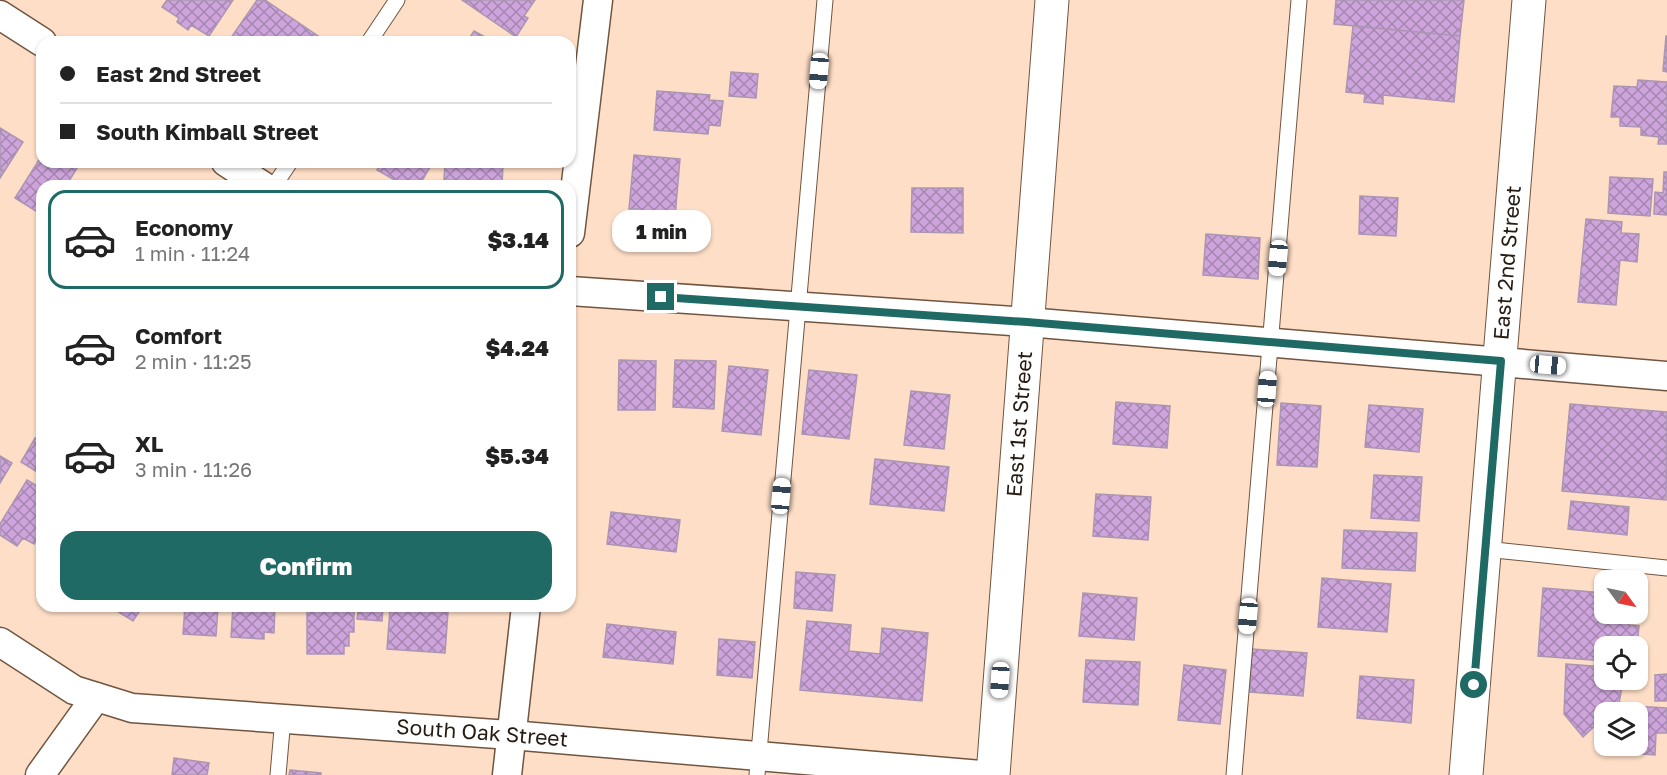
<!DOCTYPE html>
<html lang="en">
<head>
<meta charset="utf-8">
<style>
  :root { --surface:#fff; --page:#f6f6f6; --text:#222; --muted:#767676; --line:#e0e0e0; --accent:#1f6a64 }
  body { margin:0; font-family:"Golos Text",sans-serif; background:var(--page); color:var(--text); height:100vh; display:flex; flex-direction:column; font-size:22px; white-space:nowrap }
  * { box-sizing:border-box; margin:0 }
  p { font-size:20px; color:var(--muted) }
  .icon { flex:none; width:33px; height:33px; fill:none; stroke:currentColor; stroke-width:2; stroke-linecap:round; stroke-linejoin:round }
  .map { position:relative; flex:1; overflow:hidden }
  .details { position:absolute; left:36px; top:180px; width:540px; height:432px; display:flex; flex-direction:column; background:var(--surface); border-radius:18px; box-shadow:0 2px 4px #0004 }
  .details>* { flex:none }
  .top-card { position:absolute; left:36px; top:36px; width:540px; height:132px; border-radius:18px; box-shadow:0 2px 4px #0004; display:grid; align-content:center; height:132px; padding:0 24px; background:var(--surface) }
  .needle { width:39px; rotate:123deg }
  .fabs { position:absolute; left:1594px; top:570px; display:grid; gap:12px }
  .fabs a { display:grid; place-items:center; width:54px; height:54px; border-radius:12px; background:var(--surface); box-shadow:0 2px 4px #0004; font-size:30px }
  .end { position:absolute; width:27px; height:27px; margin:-14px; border:8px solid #1f6a64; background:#fff; box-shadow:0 0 0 3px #fff }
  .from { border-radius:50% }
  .bubble { position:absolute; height:42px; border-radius:18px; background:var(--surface); box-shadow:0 2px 4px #0004; font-size:20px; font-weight:800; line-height:42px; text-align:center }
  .car { position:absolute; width:18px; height:36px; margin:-18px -9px; border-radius:8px; box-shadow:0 0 4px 2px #0007; background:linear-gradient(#fff 24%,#345 0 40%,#fff 0 76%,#345 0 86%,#fff 0) }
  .top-card b { display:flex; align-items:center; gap:21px; height:57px; font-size:22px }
  .top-card b+b { border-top:2px solid var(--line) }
  .top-card i { width:15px; height:15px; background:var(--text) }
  ul { padding:10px 0 0; list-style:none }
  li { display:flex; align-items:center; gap:18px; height:99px; margin:0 12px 9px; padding:0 12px; border:3px solid transparent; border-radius:18px }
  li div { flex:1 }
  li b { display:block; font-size:22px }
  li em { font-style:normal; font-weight:800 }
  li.on { border-color:var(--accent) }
  li>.icon { width:54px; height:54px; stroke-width:1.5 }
  .cta { display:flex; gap:12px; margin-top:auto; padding:12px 24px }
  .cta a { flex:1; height:69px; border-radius:18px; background:var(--accent); color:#fff; font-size:24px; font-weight:800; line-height:69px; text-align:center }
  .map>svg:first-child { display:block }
</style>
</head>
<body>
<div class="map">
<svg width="1667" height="775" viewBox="0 0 1667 775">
  <defs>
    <pattern id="building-cross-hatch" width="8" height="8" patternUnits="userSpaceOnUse" patternTransform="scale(1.5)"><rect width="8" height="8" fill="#cda4db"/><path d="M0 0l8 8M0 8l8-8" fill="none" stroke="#a685b0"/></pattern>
  </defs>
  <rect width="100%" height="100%" fill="#fedec6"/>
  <path fill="url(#building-cross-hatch)" stroke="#ab96b2" stroke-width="1.5" d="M167,0H233L209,36L191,25L188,30L177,22L179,18L162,7Z
    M257,0H265L327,42H228Z
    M462,0H535L524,16L528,18L516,37Z
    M1336,0H1464L1460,36L1334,24Z
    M1353,26L1460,36L1454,102L1383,95V104L1364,102L1365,94L1346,92Z
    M474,31L494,42H467Z
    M1666,36H1667V72L1663,71Z
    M731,72L758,74L756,98L729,96Z
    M1638,80L1667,82V144H1658L1659,137L1641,135V127L1620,126V117H1611L1614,86L1637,87Z
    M657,91L710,95L709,100L723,101L720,126L709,125L708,134L654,130Z
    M0,128L23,142L0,178Z
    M42,155V162H67L77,168L66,186H42V215L15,198Z
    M634,155L680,159L674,229L640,226L641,209H629Z
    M381,162H433L419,186H405L377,170Z
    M445,162L503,164L502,186H457V181L444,180Z
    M1664,172H1667V215L1654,214L1655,192L1663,193Z
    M1610,177L1653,179L1650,216L1608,213Z
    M912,188H963V233L911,232Z
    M1360,196L1398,198L1396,236L1359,234Z
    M1586,219L1622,222L1621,233L1639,234L1637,262L1620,260L1616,305L1578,302Z
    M1206,234L1260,238L1258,279L1203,275Z
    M619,360L656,361L655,410H618Z
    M675,360L716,361L714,409L673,407Z
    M729,366L768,370L761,435L722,431Z
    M809,370L857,375L849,439L802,434Z
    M911,391L950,395L944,449L904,445Z
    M1116,402L1170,406L1167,448L1113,444Z
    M1281,403L1321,406L1317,467L1277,465Z
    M1570,404L1667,412L1666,500L1562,491Z
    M1369,405L1423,409L1419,452L1365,447Z
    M35,438L42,442V475L21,462Z
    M0,456L12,463L0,483Z
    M875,459L949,467L944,511L870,504Z
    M1374,475L1422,477L1419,521L1371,518Z
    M27,480L42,489V531L34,544L23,538L17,546L0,535V524Z
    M1096,494L1151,497L1148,540L1093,536Z
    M1571,501L1629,507L1627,535L1568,529Z
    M611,512L680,520L676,552L607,544Z
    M1344,530L1417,533L1415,571L1342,568Z
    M796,572L835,575L832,611L794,608Z
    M1322,578L1391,584L1387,632L1318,627Z
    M1543,588L1605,593V614H1630L1629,625L1639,626L1637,646H1605V661L1538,656Z
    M1083,593L1137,598L1134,640L1079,636Z
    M109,606H143L133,621Z
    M185,606H218L216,636L183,634Z
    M233,606H275L274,633L264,632V639L231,637Z
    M307,606H354V632H349V646H344V654H307Z
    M359,606H383L382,621L357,619Z
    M390,609L448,612L445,653L387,649Z
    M807,621L851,625L849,651L880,654L882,628L928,633L922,701L800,690Z
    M607,624L676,632L673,664L603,657Z
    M719,639L755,642L752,678L717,675Z
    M1252,649L1307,653L1303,696L1250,692Z
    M1086,660L1140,662L1138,705L1083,702Z
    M1566,664L1605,667V680H1623L1619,704H1612L1594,722L1596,725L1583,737L1564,714Z
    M1184,665L1226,670L1220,724L1178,720Z
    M1667,674V701H1655V675Z
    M1360,676L1414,680L1411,723L1357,718Z
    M1633,706L1667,708V733H1656L1655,755L1630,753L1631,746H1638V712H1633Z
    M174,758L209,763L207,775H172Z
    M290,770L321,773V775H289Z"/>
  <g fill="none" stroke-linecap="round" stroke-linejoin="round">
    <g stroke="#705540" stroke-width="17">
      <path id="lane" d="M369,42L397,0
        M274,186L290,162
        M1485,549L1667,568
        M278,775L283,718
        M757,775L825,0
        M1234,775L1299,0"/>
    </g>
    <g stroke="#705540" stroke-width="31">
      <g id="street">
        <path d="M0,15L42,42"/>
        <path d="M226,162L263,186"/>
        <path d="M570,233L598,0"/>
        <path d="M570,291L1027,322L1667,376"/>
        <path id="s1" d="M0,642L74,690L132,708L511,735L981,775"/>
        <path d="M40,775L96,697"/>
        <path d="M507,775L526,606"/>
      </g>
    </g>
    <g stroke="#705540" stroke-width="35">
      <g id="highway">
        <path id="s2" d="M993,775L1052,0"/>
        <path id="s3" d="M1466,775L1529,0"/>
      </g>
    </g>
    <use href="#lane" stroke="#fff" stroke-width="15"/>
    <use href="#street" stroke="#fff" stroke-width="28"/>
    <use href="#highway" stroke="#fff" stroke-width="33"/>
  </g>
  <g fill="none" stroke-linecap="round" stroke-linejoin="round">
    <path stroke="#1f6a64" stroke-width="8" d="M661,297L1027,322L1501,361L1474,685"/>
  </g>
  <g text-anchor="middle" stroke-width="4.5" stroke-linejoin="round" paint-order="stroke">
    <g font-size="21" fill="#271c13" stroke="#fdf0e6">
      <text dy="7" stroke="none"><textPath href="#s3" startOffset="514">East 2nd Street</textPath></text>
      <text dy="7" stroke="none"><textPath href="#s2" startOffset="352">East 1st Street</textPath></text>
      <text dy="7" stroke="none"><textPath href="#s1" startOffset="500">South Oak Street</textPath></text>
    </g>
  </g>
</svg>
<div class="fabs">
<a><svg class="needle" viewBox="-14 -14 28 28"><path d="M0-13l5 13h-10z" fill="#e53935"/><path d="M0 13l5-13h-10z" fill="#767676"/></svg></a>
<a><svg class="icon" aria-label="locate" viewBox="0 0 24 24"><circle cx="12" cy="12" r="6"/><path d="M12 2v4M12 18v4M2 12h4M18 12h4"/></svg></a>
<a><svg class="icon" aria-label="layers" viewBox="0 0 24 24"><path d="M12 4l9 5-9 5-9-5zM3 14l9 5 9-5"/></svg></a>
</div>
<i class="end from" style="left:1474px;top:685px"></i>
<i class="end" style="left:661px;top:297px"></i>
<div class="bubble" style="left:612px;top:210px;width:99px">1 min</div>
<i class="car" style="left:819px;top:71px;rotate:185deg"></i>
<i class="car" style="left:1278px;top:258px;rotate:185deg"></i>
<i class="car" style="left:1548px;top:365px;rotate:95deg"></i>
<i class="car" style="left:1267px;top:389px;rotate:5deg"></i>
<i class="car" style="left:781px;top:496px;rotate:5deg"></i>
<i class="car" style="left:1248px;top:616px;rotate:185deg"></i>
<i class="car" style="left:1000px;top:680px;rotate:184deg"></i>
<div class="top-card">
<b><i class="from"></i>East 2nd Street</b>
<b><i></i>South Kimball Street</b>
</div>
<section class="details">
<ul>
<li class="on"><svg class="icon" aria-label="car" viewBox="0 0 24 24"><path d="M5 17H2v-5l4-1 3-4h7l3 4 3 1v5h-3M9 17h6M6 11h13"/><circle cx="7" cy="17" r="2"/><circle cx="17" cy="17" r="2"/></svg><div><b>Economy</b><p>1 min · 11:24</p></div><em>$3.14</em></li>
<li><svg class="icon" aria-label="car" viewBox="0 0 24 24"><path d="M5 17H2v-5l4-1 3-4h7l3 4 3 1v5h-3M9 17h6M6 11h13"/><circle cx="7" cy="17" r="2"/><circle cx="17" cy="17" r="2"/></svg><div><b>Comfort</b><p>2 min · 11:25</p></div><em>$4.24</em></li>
<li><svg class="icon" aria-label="car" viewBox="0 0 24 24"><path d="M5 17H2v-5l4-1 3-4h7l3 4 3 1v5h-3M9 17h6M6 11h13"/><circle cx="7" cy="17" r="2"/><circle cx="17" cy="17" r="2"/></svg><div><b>XL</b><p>3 min · 11:26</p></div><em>$5.34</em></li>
</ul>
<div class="cta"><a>Confirm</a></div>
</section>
</div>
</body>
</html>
